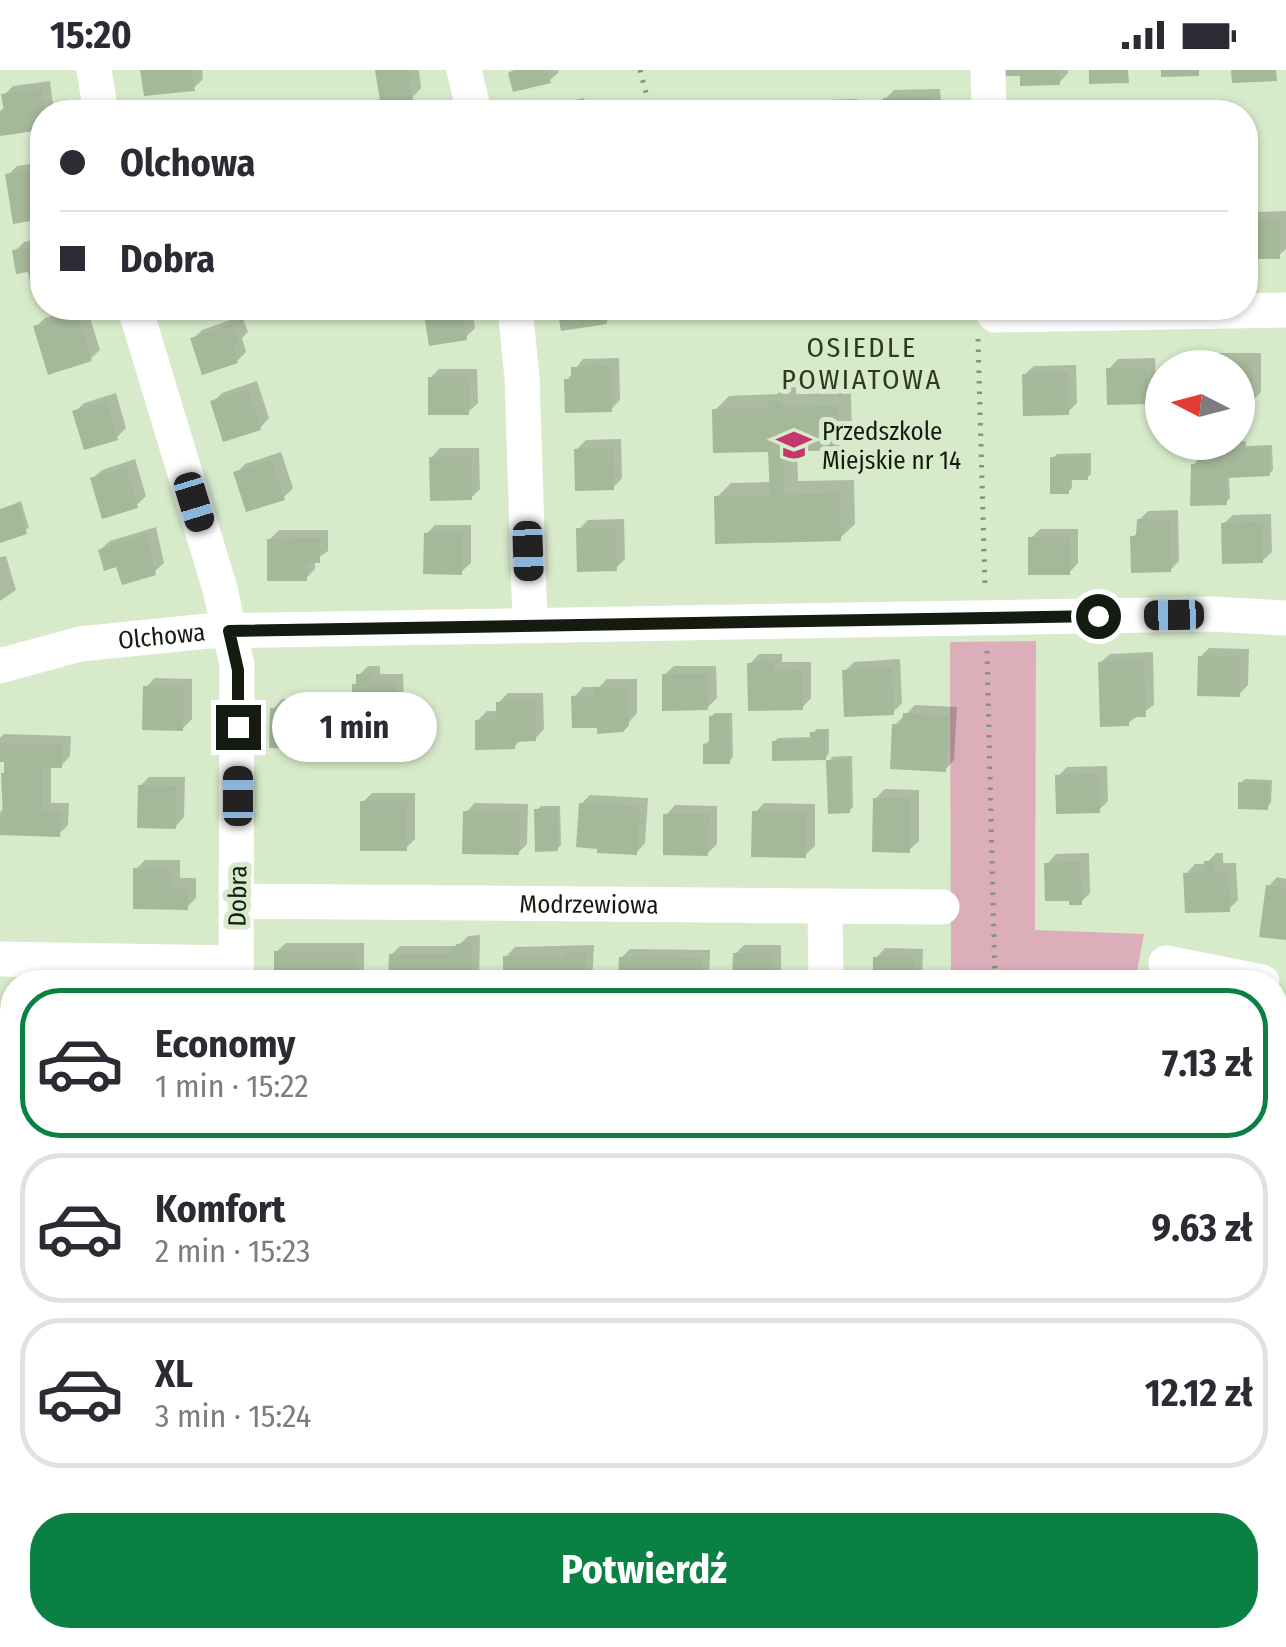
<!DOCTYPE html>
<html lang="pl">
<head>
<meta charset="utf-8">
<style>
  :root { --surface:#fff; --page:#f2f2f3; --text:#2b2b33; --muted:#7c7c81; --line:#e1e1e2; --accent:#0b8043 }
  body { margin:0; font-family:"Fira Sans Condensed",sans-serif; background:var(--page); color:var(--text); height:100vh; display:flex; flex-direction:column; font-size:38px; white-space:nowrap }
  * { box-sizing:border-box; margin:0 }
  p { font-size:32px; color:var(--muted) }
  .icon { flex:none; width:55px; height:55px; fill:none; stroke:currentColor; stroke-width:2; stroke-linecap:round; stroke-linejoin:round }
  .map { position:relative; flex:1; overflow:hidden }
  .side { position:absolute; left:0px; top:900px; width:1288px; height:678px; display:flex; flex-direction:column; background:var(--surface); border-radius:40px 40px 0 0; box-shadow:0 2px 8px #0004 }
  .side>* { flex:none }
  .banner { position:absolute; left:30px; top:30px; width:1228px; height:220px; border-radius:40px; box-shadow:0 2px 8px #0004; display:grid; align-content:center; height:220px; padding:0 30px; background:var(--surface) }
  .needle { width:65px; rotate:276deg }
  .tools { position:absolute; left:1145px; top:280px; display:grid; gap:20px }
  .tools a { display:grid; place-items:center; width:110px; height:110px; border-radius:50%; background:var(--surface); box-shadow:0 2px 8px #0004; font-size:50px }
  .end { position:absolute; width:45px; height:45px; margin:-22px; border:12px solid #141b10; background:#fff; box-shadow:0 0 0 5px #fff }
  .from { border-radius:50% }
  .bubble { position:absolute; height:70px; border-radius:35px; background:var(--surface); box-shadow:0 2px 8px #0004; font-size:32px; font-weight:700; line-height:70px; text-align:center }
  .car { position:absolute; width:30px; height:60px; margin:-30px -15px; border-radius:12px; box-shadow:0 0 8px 2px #0007; background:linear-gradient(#222 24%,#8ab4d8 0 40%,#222 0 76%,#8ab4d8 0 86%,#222 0) }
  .banner b { display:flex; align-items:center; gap:35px; height:95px; font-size:38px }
  .banner b+b { border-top:2px solid var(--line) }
  .banner i { width:25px; height:25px; background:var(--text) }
  ul { padding:18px 0 0; list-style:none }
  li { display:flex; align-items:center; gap:30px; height:150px; margin:0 20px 15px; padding:0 10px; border:5px solid var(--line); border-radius:40px }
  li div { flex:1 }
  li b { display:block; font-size:38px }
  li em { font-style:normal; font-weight:700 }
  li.active { border-color:var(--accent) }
  li>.icon { width:90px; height:90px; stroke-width:1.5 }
  .cta { display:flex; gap:20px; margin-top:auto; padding:20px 30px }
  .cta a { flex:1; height:115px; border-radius:40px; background:var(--accent); color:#fff; font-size:40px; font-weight:700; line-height:115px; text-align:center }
  .status { display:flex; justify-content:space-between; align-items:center; height:70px; padding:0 50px; background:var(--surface); direction:ltr }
  .status svg { height:28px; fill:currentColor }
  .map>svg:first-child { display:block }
</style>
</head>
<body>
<div class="status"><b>15:20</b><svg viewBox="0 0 49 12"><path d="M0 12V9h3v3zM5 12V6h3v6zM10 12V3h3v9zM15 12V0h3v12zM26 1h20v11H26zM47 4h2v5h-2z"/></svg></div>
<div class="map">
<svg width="1286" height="1577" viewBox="0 0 1286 1577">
  <rect width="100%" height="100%" fill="#d7ebcb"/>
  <path fill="#dbaeba" d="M1036,571L1035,860L1144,864L1135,912H951L950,572Z
    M952,1565H1094L1159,1577H952Z"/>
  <path fill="#0003" d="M142,0H202L203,9L194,18Z
    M377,0H419L421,18L412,28Z
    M515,0H558L559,2L549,11Z
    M1008,0H1068V3L1059,13Z
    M50,11L54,42H42V58L1,64L0,41L6,36L4,25L13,16Z
    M940,19L941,32H948V42H885V29L894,20Z
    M584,28L588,42H539L544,38Z
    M857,29V42H789L799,31Z
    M710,36L759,38V42H703Z
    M42,92V146L15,151L8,105L17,96Z
    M1286,141V179L1278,186L1245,187V148L1251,142Z
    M42,168V214L33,216L30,200L15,181L24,172Z
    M78,238H87L100,280L90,289L35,257L45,248Z
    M425,238H472L475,258L466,267L431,273Z
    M559,238H614L615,242L606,252L563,259Z
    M242,246L248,262L242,268L246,282L237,291L193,269L202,260Z
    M1219,283H1261V322L1252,331H1238V298L1210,292Z
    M619,288L620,330L611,339L567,310L583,289Z
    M1155,288L1156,322L1147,331L1109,299L1118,289Z
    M1076,295L1077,333L1068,342L1024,305L1034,296Z
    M439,299H477L478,333L468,342L430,308Z
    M257,311L269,348L260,358L213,332L222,323Z
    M796,317V324L851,323L852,363L838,378L797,379L798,411L854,410L855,454L840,468L717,427L731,413L772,412L771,379L715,340L729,326L777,324L784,318Z
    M116,323L126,358L117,367L75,342L84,333Z
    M621,369L622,408L613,418L576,380L586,370Z
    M1246,371V376L1272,375L1273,400L1269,404L1229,405L1230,428L1226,432L1193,395L1199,389V381L1208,372Z
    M440,378H479L480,419L471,428L431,388Z
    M281,382L293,418L283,428L236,403L245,394Z
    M1091,383V404L1087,408H1072V418L1068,422L1053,388L1057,384Z
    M135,389L146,426L137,435L92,409L102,400Z
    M21,431L29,458L0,470V440Z
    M1178,440L1179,491L1170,500L1133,467L1139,461V450L1148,441Z
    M1271,444L1272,482L1262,491L1223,454L1233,445Z
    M624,449L625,489L616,498L579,459L588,450Z
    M435,455H471V493L461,502L426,464Z
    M156,457L164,493L154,502L118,494L100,480L110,471Z
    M1040,459H1078V493L1069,503L1031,468Z
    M279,460H328V481L315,490V499L306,508L269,470Z
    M6,486L16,520L0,531V487Z
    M1209,578L1249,579L1248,615L1239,624L1200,587Z
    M1153,582L1154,635L1128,653L1100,593L1110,584Z
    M759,584H782V592H811V628L802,638L750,594Z
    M900,589L902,633L893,642L845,601L854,592Z
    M368,596H380V604H403L404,636L394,646H385V651L375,660L359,611V605Z
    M674,596H716L717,628L707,638L664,605Z
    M155,608L192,609V649L182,659L146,617Z
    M607,609H637V643L622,660L574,627L583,617H599Z
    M508,623H543L544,659L535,669H522L514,677L477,651L487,641H498V633Z
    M282,629L321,630V667L312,676L273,639Z
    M915,635L957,637L954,690L945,700L895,655Z
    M715,643H732L733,687L729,691L705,675L709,671L711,647Z
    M816,659H829V683L826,687L852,686L853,737L849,741L829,691L833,687L775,689L774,672L778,668L812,667Z
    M4,664L71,666L70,686L61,696H51V733H69L68,755L59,764L0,762V742L8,734L7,689H0V668Z
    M1107,696L1108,731L1099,740L1058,706L1067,697Z
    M149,707H185L184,747L175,757L140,716Z
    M1245,709L1272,710L1271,733L1267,737L1241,713Z
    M885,719L919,720V771L909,780L875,729Z
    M372,723H415V769L406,778L363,732Z
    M590,725L648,728L645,773L636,783L600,776L581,734Z
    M475,733L528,734L527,774L518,783L466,742Z
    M764,733L815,734V776L805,785L755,743Z
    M675,735L717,736V774L707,784L666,745Z
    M541,736H560L561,775L557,779L537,740Z
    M1089,783L1090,823L1081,832L1047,794L1056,784Z
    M1216,783H1223V793H1236L1238,830L1229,839L1186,804L1195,794H1206Z
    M145,790H180V808H196V828L187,837L136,799Z
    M1277,807L1286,809V868L1268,817Z
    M480,865L479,912H391V885L400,876H458L468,866Z
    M286,873H364V908L359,912H276V882Z
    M594,875L592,912H505L506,887L515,877Z
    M744,875H781V912H735V884Z
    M885,878L923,879L922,912H875L876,888Z
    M630,879L710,880L709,912H621V888Z
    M0,935H12V1000H0Z
    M0,1040H12V1104H0Z
    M1275,1079L1286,1082V1132L1275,1129Z
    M0,1156H12V1220H0Z
    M1275,1224L1286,1227V1276L1275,1273Z
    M0,1268L12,1269V1332H0Z
    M1275,1376L1285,1379L1275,1407Z
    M0,1382H12V1447H0Z
    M0,1495H12V1533L0,1532Z
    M1282,1511L1286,1512V1569L1272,1565H1275V1518Z
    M78,1565H112V1577H78Z
    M277,1565H357V1577H269Z
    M509,1565H590L589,1577H501Z
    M728,1565H774V1577H782H721V1572Z
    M395,1566L475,1567V1577H386Z
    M621,1566L707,1567V1577H612Z
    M880,1566L921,1567L920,1577H871Z
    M0,1567H42V1577H0Z"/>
  <path fill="#a5b899" d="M140,0H192L195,21L144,26Z
    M375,0H410L411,7L408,8L413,30L381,37Z
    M514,0H547L551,13L513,22L508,3Z
    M1005,0H1059L1060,15L1020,16V6H1005Z
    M1089,0H1128L1129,13L1089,14Z
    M1161,0H1199V6L1161,7Z
    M1231,0H1276L1277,11L1232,13Z
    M42,19L45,42L42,60L0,66V42L4,41L1,24Z
    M932,27V42H883V28Z
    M849,38V42H787V39Z
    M42,98V149L13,154L5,104Z
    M1279,149L1280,189H1245V150Z
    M42,175V217L31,218L28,202L16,204L12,180Z
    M423,238H462L467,270L429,276Z
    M557,238H605L607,254L561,261Z
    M77,243L92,291L48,305L33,256Z
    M233,254L240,274L233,276L238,293L202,305L190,268Z
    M1208,291H1253V333H1238V298H1207Z
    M611,296L612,342L565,343L564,309H571V297Z
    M1147,297L1148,334L1107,335L1106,298Z
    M1068,303L1069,345L1023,346L1022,304Z
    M428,307H469V345H428Z
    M248,319L261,360L223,372L210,331Z
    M106,331L118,370L84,380L72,341Z
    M767,331H782L783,337L838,336L839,380L783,382L784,425L840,423L841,471L715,474L714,426L770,425L768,382L713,383L712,339L767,338Z
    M613,377L614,420L575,421L574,379Z
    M1269,378L1270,406L1226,408L1227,435L1190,436L1191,394H1197L1196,380Z
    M471,386L472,430L430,431L429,387Z
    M1088,386V410H1069V424H1050V387Z
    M271,390L285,430L246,442L233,402Z
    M126,397L138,438L102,449L90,408Z
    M18,433L27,464L0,473V439Z
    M1137,449H1170L1171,502L1131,503L1130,466H1136Z
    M1263,452V493L1222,494L1221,453Z
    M576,458H615L617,501L577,502Z
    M424,463L463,464L462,505L423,504Z
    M147,464L156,505L122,515L116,497L104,501L98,480Z
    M1028,467H1070V505H1028Z
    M320,468V493H307V511H267V469Z
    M1198,586L1240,587V627L1197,626Z
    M1144,590L1146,647H1129V656L1100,657L1098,592Z
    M774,592V601L802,600L803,640L748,641L747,593Z
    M892,598L894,645L844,647L842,600Z
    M356,604H371V612H395V648L376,649V663H353L352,614H356Z
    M662,604H708V640L662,641Z
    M143,616L184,617L183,661L142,660Z
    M595,617L628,618L629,655L623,662L597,664V658H572L571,626L594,625Z
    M535,631L536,671L515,672V679L475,680V650L496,649V632Z
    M270,638H313V679L269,678Z
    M903,643L949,646L946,702L890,699L892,654L902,655Z
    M729,645L730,694H703V674L709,673V646Z
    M826,661V690L849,689L850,743L828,744L826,690L772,691V671L810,670V662Z
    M0,673L63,674L62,698H43L42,741L61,742L60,767L0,765V747H3L1,703H4V692H0Z
    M1099,704L1100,743L1056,744L1055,705Z
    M1238,712L1269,713L1268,740L1238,739Z
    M138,715L177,716L176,759L137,758Z
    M873,728H910V783L872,782Z
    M360,731H407V781H360Z
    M579,733L640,737L637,785L597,783V779L576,777Z
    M534,739H557L558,781L535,782Z
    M463,741L520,742L519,785L462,784Z
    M752,741L807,742L806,788L751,787Z
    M663,744H709L708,786L663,785Z
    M1204,791H1214L1215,802L1228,801L1230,842L1185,843L1183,803L1204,802Z
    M1080,792L1082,835H1069V831H1045L1044,793Z
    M133,798L171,799L172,817H188V840L133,839Z
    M1266,815L1286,818V870L1259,867Z
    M471,873L472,912H388L389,884H449L457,874Z
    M274,881L356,882V912H274Z
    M565,882L586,883L585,912H503V886L565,887Z
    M733,883H773L772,912H732Z
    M619,887L701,888V912H618Z
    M873,887H915L914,912H873Z
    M0,943H12V1003H0Z
    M1279,971L1286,973V1010L1275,1008Z
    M0,1049H12V1106H0Z
    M1275,1090L1286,1093V1135L1275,1132Z
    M0,1164H12V1223L0,1222Z
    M1275,1236L1286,1239V1278L1275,1275Z
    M0,1277H12V1335H0Z
    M0,1391H12V1449H0Z
    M0,1504H12V1535H0Z
    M1275,1520L1286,1523V1571L1267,1566L1275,1565Z
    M76,1565H104V1577H75Z
    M727,1565H759V1571H766V1577H719V1571H727Z
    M267,1571L349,1572V1577H267Z
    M498,1572L579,1574V1577H498Z"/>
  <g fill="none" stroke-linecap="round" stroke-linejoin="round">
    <path stroke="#84927b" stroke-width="5" stroke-dasharray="2.5 8" stroke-linecap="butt" d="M640,0L651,42
      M978,269L985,518
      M987,581L995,912
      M989,1577V1565"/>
    <g stroke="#fff" stroke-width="35">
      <path d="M94,0L101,42"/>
      <path d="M464,0L474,42"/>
      <path d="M988,0L989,42"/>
      <path d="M135,238L220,519L237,595L236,912"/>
      <path d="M515,238L522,307L530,553"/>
      <path d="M994,238L995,245L1286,240"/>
      <path id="s1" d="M0,596L80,574L208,561L1211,544L1286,548"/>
      <path id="s2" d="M237,831L942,837"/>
      <path d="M825,836L826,912"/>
      <path d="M0,889L236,893"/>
      <path d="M1166,893L1262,912"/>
      <path d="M1275,1184L1286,1187"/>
      <path d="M1275,1471L1286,1474"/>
      <path d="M230,1577V1565"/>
      <path d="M820,1577V1565"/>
    </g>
  </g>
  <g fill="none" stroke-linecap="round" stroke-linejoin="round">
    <path stroke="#141b10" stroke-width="12" d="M238,657V600L229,561L1098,546"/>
  </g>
  <defs>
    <g id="school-bare" transform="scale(2.7)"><path d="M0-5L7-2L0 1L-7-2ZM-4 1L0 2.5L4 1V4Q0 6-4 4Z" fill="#c2376e" stroke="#d7ebcb" stroke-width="2.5" paint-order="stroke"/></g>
  </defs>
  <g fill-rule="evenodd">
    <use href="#school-bare" x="794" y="375"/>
  </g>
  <g text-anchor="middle" stroke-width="10" stroke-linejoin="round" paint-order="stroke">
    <g font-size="25" fill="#141b10" stroke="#d7ebcb" text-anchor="start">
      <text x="822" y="370">Przedszkole<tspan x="822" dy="29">Miejskie nr 14</tspan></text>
    </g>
    <g font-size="25" fill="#141b10" stroke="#d7ebcb">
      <text dy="9" stroke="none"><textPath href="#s1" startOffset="165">Olchowa</textPath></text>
      <text transform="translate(237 826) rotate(-89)" y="9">Dobra</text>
      <text dy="9" stroke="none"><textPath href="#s2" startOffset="352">Modrzewiowa</textPath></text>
    </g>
    <g font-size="28" letter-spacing="2.5" fill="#2c3b21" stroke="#d7ebcb">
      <text x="862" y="287">OSIEDLE<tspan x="862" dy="32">POWIATOWA</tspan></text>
    </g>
  </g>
</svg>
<div class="tools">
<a><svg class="needle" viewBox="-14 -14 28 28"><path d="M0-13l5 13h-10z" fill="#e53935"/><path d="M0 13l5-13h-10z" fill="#7c7c81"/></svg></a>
</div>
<i class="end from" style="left:1098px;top:546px"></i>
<i class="end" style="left:238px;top:657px"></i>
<div class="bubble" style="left:272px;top:622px;width:165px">1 min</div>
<i class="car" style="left:194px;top:432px;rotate:163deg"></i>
<i class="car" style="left:528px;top:481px;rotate:178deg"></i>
<i class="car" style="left:1174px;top:545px;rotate:269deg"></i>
<i class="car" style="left:238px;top:726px;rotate:0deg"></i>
<div class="banner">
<b><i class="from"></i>Olchowa</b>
<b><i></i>Dobra</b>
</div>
<section class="side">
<ul>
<li class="active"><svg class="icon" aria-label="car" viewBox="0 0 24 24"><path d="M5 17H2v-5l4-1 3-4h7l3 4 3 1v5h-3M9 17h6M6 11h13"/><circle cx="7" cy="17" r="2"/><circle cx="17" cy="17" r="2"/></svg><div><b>Economy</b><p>1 min · 15:22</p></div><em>7.13 zł</em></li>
<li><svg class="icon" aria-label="car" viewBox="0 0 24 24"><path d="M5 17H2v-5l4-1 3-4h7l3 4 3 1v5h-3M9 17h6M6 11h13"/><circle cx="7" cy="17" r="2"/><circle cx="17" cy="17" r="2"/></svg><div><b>Komfort</b><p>2 min · 15:23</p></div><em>9.63 zł</em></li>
<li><svg class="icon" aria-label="car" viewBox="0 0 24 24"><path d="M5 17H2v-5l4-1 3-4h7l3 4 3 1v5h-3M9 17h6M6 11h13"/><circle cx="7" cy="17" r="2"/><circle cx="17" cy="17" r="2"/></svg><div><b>XL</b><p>3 min · 15:24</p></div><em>12.12 zł</em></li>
</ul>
<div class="cta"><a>Potwierdź</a></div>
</section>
</div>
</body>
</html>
